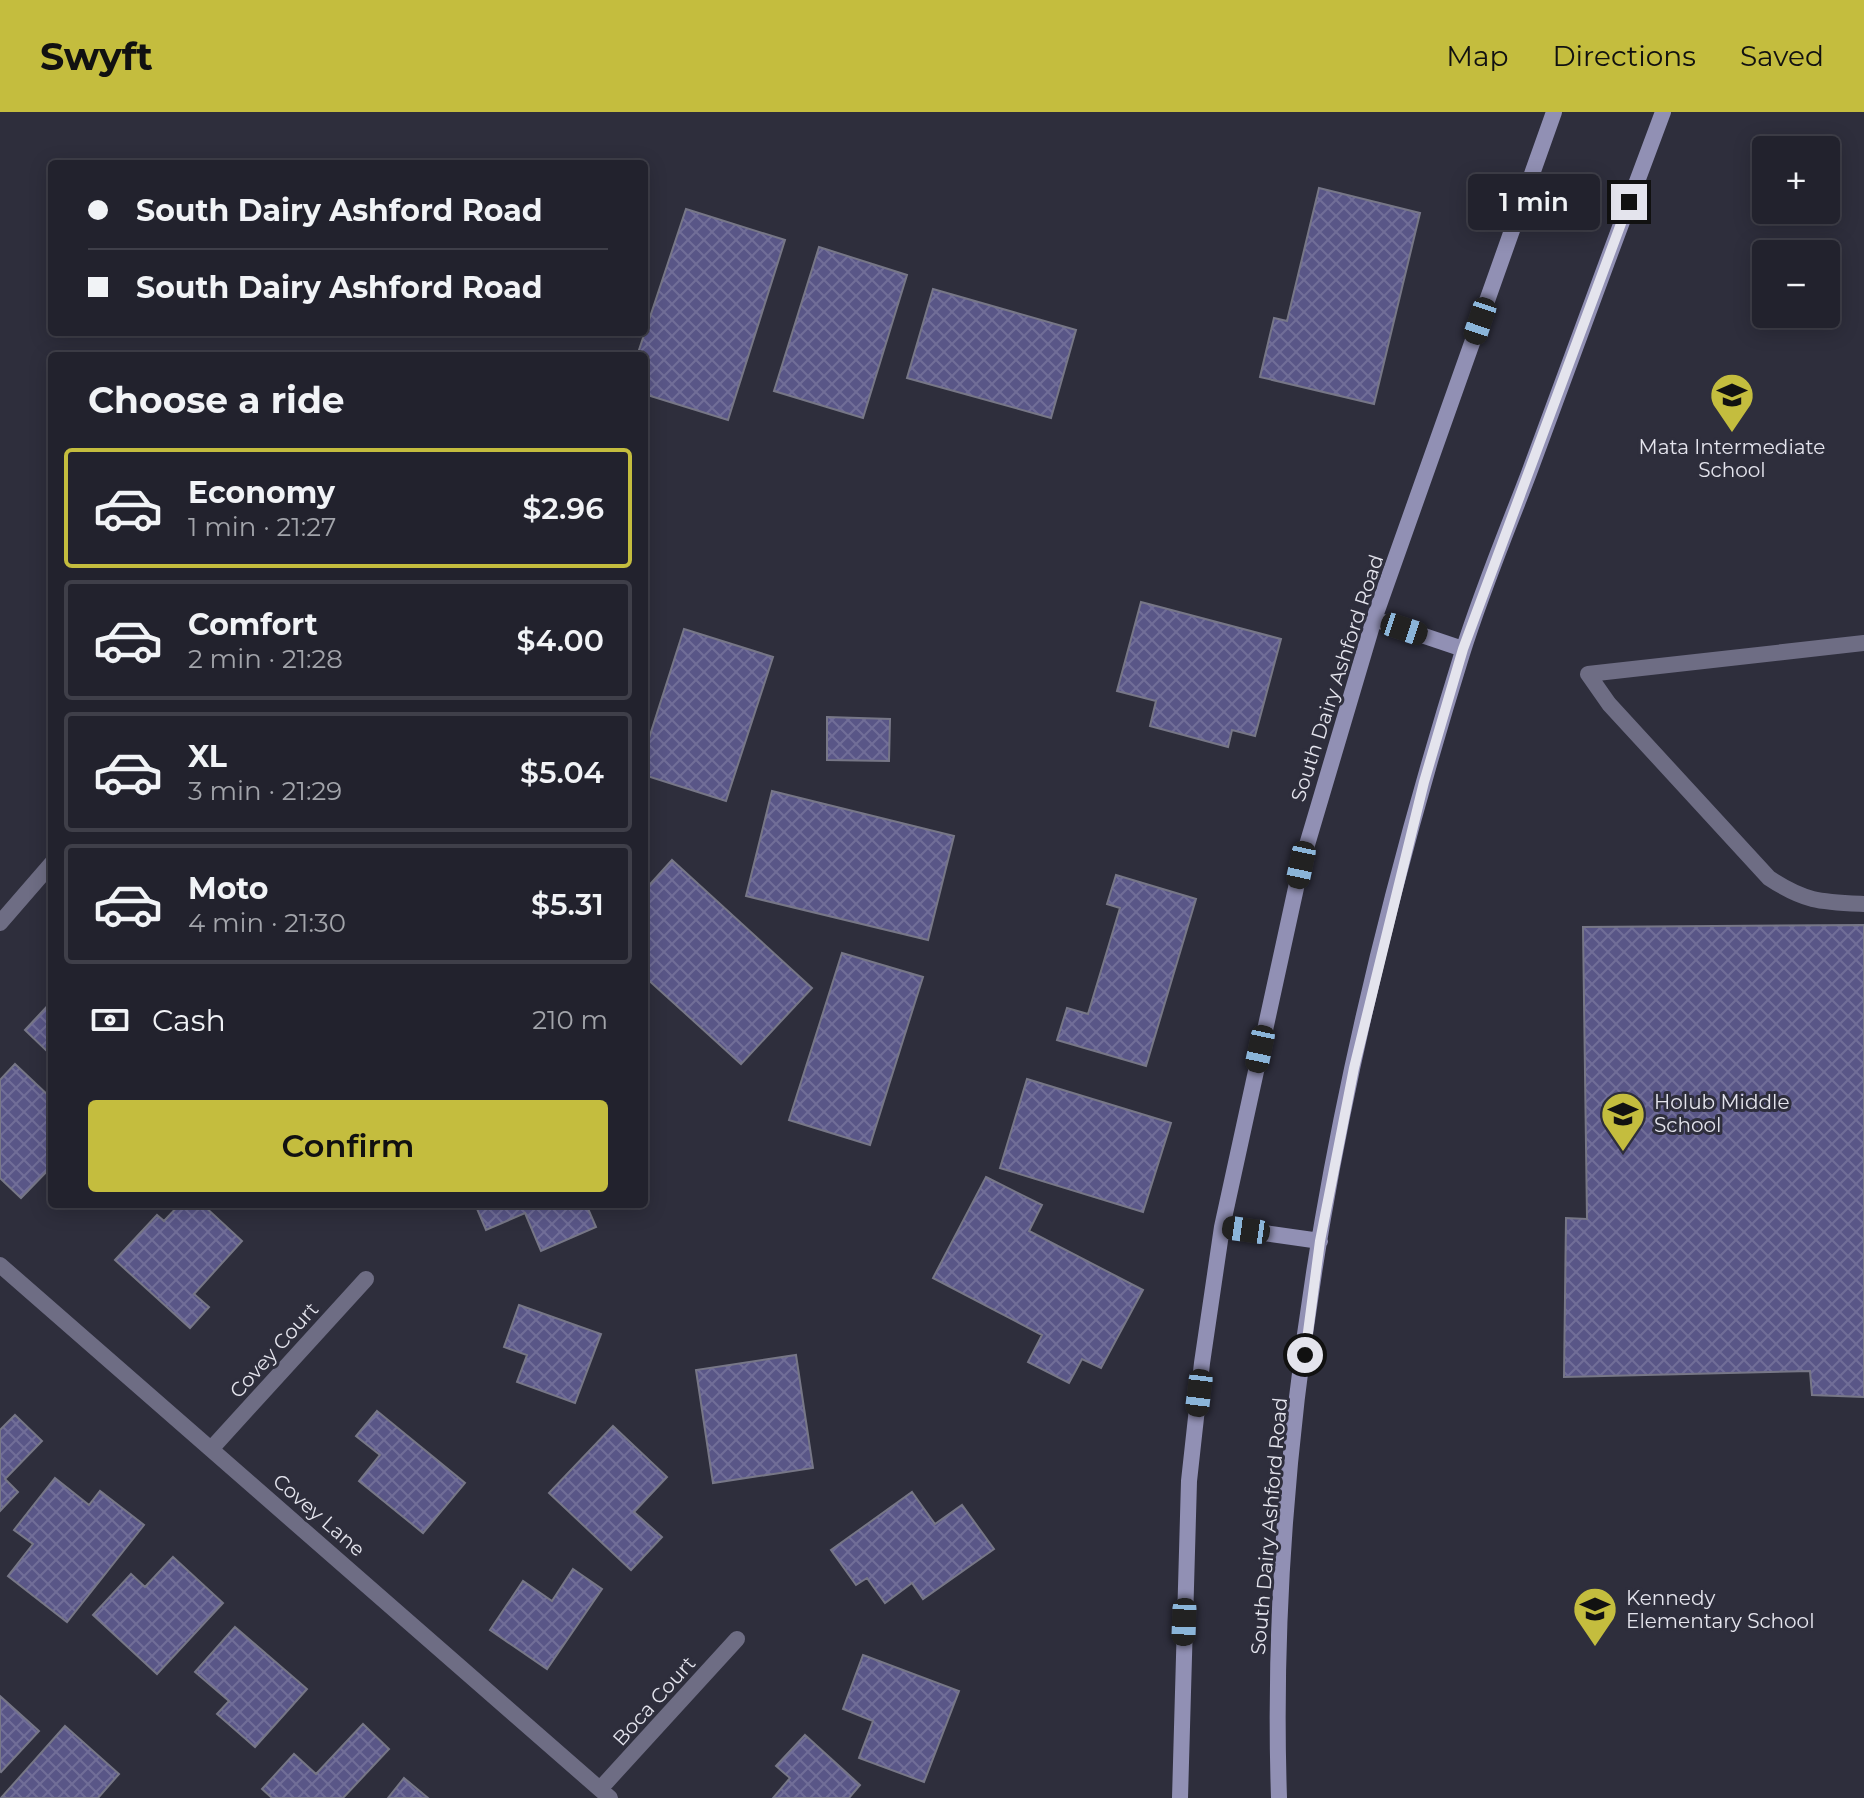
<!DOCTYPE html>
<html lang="en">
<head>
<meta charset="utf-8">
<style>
  :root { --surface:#22222d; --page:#2e2f39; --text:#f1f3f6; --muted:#a2a4aa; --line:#3f3f49; --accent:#c4bd3e }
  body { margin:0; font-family:Montserrat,sans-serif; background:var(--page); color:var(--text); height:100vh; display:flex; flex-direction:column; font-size:30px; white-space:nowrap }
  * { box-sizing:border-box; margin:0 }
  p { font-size:26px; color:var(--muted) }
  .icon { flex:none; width:44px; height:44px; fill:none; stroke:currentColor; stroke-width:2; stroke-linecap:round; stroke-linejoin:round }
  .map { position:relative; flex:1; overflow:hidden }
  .drawer { position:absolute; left:48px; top:240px; width:600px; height:856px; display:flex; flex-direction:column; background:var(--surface); border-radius:8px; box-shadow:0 4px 20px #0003,0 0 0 2px var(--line) }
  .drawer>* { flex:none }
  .banner { position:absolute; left:48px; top:48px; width:600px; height:176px; border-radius:8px; box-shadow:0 4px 20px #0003,0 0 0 2px var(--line); display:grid; align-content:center; height:176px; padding:0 40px; background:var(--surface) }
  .controls { position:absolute; left:1752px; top:24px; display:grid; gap:16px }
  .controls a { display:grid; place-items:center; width:88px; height:88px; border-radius:8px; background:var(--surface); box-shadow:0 4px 20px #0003,0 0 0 2px var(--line); font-size:40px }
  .end { position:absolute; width:36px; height:36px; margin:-18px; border:10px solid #e4e4ed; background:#111; box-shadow:0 0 0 4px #111 }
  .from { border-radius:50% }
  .bubble { position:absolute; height:56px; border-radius:8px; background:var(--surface); box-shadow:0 4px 20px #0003,0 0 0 2px var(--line); font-size:26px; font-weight:600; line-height:56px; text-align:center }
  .car { position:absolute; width:24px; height:48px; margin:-24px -12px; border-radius:10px; box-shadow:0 0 6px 2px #0007; background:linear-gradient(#222 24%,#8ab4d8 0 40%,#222 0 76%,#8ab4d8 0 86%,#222 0) }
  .banner b { display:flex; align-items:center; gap:28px; height:76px; font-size:30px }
  .banner b+b { border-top:2px solid var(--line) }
  .banner i { width:20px; height:20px; background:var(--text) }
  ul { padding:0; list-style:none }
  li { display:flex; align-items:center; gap:24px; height:120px; margin:0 16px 12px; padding:0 24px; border:4px solid var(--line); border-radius:8px }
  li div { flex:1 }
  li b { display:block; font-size:30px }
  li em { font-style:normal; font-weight:600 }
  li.on { border-color:var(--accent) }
  li>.icon { width:72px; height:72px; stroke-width:1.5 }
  h2 { padding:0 40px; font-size:36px; line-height:96px }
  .pay { display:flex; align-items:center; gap:20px; height:88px; padding:0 40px; font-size:30px }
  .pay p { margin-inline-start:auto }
  .primary-button { display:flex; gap:16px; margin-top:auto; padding:16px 40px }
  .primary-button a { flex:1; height:92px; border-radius:8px; background:var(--accent); color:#111; font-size:32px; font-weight:600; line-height:92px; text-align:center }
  header { display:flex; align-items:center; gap:48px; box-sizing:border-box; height:112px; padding:0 40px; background:var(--accent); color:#111 }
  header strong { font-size:38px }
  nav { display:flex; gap:44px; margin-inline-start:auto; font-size:28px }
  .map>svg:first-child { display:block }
</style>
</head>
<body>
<header>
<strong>Swyft</strong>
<nav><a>Map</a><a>Directions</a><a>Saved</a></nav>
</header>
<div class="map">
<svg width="1864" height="1686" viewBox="0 0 1864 1686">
  <defs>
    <pattern id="building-cross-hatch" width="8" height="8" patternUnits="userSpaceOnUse" patternTransform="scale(2)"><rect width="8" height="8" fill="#595687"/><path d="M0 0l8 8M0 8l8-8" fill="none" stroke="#716e98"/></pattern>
  </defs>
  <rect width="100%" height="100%" fill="#2e2e3c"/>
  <path fill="url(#building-cross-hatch)" stroke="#777787" stroke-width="2" d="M1319,76L1420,101L1374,292L1260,265L1274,206L1287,209Z
    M686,97L785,128L728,308L644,282V244H637Z
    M819,135L907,163L863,306L774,279Z
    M933,177L1076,218L1051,306L907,266Z
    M1141,490L1281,527L1255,624L1232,618L1228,635L1150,614L1156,589L1117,579Z
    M684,517L773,545L726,689L644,663V642Z
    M827,605L890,607L889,649L827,648Z
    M772,679L954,724L928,828L746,784Z
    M672,748L812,876L741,952L644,864V779Z
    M1116,763L1196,787L1146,954L1057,928L1067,896L1088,902L1120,796L1107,792Z
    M1864,813V1285L1812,1283L1810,1259L1564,1265L1566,1106L1587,1107L1583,815Z
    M842,841L923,865L870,1033L789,1008Z
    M52,889V944L25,918Z
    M15,952L52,987V1054L21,1086L0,1066V968Z
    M1027,967L1171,1011L1143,1100L1000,1056Z
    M986,1065L1042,1093L1029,1119L1143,1178L1101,1256L1082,1247L1069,1271L1028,1250L1042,1223L933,1166Z
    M180,1092H202L242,1129L194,1182L209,1195L190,1216L115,1148L157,1103L164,1109Z
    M475,1092H586L596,1115L541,1139L525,1101L486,1118Z
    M519,1193L601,1222L575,1291L517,1270L527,1243L504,1235Z
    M796,1243L813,1356L713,1371L696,1258Z
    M377,1299L465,1371L423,1421L359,1369L380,1343L356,1324Z
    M15,1303L42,1329L5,1367L18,1380L0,1399V1318Z
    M613,1314L667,1365L634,1400L662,1425L631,1458L549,1381Z
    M55,1366L89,1393L100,1379L144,1413L67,1510L8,1464L33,1432L14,1418Z
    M912,1380L935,1412L962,1393L994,1437L923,1487L912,1471L885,1491L867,1466L856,1473L831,1438Z
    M173,1445L223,1491L157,1562L93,1503L131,1462L145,1475Z
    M573,1457L602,1477L547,1557L490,1518L523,1469L552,1489Z
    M235,1515L307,1577L255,1635L217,1602L229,1589L195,1560Z
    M863,1543L959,1579L924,1670L859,1646L873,1609L843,1597Z
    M0,1584L39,1619L1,1660L0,1659Z
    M363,1612L389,1637L343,1686H272L262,1677L294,1642L316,1662Z
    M65,1614L119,1662L98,1686H1Z
    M805,1623L860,1673L849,1686H773L790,1666L776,1654Z
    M404,1666L428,1686H388Z"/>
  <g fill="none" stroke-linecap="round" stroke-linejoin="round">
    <path stroke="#6e6d84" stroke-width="16" d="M1864,531L1588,562L1609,592L1769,766C1805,790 1821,790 1864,792"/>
    <path stroke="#6e6d84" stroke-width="16" d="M0,811L52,751
      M0,1153L610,1686
      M212,1336L366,1167
      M600,1677L737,1527"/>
    <path stroke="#9190b4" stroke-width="16" d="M1374,507L1463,537
      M1222,1115L1320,1129
      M1180,1686L1189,1369L1202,1251L1222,1115L1301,753L1374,507L1554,0
      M1279,1686C1266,1300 1348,909 1462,542C1481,481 1506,421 1529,361C1573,241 1618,120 1663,0"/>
  </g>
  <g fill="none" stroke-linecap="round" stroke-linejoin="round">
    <path stroke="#e4e4ed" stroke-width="10" d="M1305,1243L1320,1129L1354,956L1424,670L1463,537L1629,90"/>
  </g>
  <defs>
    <g id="school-pin" transform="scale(2.3)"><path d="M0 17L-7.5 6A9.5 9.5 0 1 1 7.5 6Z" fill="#c4bd3e" stroke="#2e2e3c"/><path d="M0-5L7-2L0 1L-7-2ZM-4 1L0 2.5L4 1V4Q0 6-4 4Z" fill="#111"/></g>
  </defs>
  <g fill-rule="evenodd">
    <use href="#school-pin" x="1732" y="283"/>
    <use href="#school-pin" x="1623" y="1002"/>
    <use href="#school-pin" x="1595" y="1497"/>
  </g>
  <g text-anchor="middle" stroke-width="6" stroke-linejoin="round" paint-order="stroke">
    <g font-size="20" fill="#e4e4ed" stroke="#2e2e3c" text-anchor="start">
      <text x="1732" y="342" text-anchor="middle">Mata Intermediate<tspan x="1732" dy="23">School</tspan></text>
      <text x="1654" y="997">Holub Middle<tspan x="1654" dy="23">School</tspan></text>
      <text x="1626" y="1493">Kennedy<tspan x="1626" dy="23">Elementary School</tspan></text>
    </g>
    <g font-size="20" fill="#e4e4ed" stroke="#2e2e3c">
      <text transform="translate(1337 566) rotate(-72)" y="7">South Dairy Ashford Road</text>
      <text transform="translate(274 1238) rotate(-48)" y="7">Covey Court</text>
      <text transform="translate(319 1403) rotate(41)" y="7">Covey Lane</text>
      <text transform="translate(1269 1414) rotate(-85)" y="7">South Dairy Ashford Road</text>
      <text transform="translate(654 1589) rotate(-48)" y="7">Boca Court</text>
    </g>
  </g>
</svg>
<div class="controls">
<a>+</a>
<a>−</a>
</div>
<i class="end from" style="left:1305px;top:1243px"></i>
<i class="end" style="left:1629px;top:90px"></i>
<div class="bubble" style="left:1468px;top:62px;width:132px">1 min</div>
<i class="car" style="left:1480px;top:209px;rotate:199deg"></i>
<i class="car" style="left:1404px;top:517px;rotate:108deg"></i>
<i class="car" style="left:1301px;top:753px;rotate:192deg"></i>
<i class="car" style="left:1260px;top:937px;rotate:192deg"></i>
<i class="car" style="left:1246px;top:1118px;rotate:278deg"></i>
<i class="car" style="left:1199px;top:1281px;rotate:187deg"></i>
<i class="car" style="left:1184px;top:1510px;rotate:182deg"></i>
<div class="banner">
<b><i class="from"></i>South Dairy Ashford Road</b>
<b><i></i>South Dairy Ashford Road</b>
</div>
<section class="drawer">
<h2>Choose a ride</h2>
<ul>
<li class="on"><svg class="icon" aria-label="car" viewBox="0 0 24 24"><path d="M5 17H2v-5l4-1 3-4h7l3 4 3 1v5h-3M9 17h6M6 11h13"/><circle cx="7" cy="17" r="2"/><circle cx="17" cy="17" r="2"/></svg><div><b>Economy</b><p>1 min · 21:27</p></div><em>$2.96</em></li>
<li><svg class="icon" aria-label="car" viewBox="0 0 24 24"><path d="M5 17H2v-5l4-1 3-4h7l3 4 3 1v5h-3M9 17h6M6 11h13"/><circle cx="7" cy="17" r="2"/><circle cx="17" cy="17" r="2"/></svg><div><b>Comfort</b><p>2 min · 21:28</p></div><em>$4.00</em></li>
<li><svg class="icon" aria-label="car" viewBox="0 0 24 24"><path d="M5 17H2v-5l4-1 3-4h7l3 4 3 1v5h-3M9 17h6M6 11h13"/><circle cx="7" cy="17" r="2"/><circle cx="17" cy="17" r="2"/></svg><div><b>XL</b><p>3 min · 21:29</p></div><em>$5.04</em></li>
<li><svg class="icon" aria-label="car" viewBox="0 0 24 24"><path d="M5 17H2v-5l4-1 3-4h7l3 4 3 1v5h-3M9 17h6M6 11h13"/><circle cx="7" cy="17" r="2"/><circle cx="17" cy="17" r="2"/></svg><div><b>Moto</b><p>4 min · 21:30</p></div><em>$5.31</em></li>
</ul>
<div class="pay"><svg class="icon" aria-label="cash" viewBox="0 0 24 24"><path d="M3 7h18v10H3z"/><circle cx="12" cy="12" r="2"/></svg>Cash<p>210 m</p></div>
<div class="primary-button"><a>Confirm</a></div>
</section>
</div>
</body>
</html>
